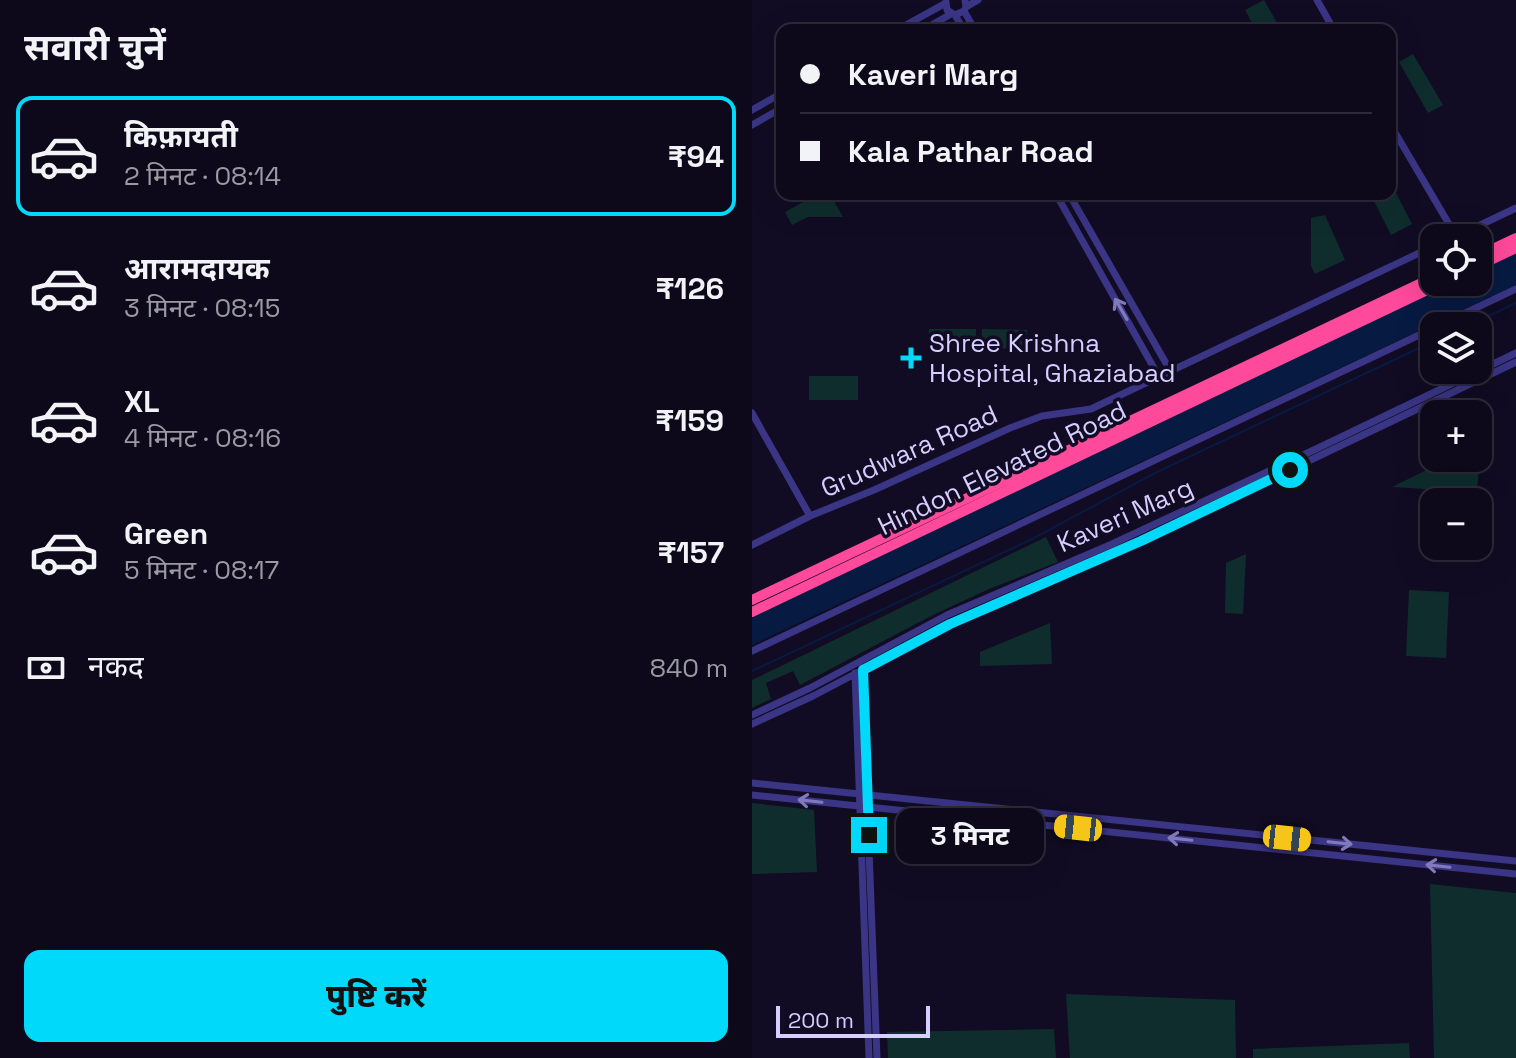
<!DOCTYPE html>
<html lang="hi">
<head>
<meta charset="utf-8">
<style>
  :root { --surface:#0d091a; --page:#161223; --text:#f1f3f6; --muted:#9a9aa2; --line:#2d2a39; --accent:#00d9f9 }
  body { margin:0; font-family:"Space Grotesk","Noto Sans Devanagari",sans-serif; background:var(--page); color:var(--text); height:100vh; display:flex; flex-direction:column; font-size:30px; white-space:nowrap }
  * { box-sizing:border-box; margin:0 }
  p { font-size:26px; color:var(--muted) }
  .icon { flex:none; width:44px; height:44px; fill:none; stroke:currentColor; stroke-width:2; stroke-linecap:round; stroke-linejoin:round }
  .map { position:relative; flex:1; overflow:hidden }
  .sheet { display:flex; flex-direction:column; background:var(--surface); width:752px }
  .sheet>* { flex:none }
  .guide { position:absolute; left:24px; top:24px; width:620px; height:176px; border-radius:16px; box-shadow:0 8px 32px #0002,0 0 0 2px var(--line); display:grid; align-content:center; height:176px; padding:0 24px; background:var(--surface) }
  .buttons { position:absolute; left:668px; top:224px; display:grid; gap:16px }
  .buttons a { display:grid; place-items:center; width:72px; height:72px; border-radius:16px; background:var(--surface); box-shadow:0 8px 32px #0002,0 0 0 2px var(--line); font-size:40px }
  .scale { position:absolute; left:24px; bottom:20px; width:154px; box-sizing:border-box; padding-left:8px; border:4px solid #d5ceff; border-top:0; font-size:22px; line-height:28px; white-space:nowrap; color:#d5ceff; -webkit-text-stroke:6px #110c23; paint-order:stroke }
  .end { position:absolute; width:36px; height:36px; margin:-18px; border:10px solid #00d9f9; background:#111; box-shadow:0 0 0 4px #111 }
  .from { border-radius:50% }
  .bubble { position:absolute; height:56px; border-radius:16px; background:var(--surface); box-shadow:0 8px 32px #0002,0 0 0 2px var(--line); font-size:26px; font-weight:800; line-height:56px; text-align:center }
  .car { position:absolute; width:24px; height:48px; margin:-24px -12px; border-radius:10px; box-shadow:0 0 6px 2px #0007; background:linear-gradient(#f5c518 24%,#345 0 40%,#f5c518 0 76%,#345 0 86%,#f5c518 0) }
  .guide b { display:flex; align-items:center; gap:28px; height:76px; font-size:30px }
  .guide b+b { border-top:2px solid var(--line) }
  .guide i { width:20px; height:20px; background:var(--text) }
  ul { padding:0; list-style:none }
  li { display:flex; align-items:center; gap:24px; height:120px; margin:0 16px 12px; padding:0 8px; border:4px solid transparent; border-radius:16px }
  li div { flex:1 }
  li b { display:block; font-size:30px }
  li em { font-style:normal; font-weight:800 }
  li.selected { border-color:var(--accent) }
  li>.icon { width:72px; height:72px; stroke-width:1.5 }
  h2 { padding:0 24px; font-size:36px; line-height:96px }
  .pay { display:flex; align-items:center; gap:20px; height:88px; padding:0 24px; font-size:30px }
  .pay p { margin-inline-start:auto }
  .button { display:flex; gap:16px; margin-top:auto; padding:16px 24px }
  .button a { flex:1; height:92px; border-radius:16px; background:var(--accent); color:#111; font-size:32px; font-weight:800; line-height:92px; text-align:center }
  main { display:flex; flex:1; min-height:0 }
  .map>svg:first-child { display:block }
</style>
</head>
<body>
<main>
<section class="sheet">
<h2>सवारी चुनें</h2>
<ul>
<li class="selected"><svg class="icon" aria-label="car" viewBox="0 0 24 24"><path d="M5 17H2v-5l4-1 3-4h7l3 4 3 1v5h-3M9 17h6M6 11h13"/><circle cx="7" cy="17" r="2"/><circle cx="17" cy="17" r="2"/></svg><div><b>किफ़ायती</b><p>2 मिनट · 08:14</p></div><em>₹94</em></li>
<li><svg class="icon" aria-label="car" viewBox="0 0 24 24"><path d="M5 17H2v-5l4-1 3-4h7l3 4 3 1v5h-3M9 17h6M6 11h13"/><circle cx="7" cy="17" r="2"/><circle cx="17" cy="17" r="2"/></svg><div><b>आरामदायक</b><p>3 मिनट · 08:15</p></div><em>₹126</em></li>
<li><svg class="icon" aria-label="car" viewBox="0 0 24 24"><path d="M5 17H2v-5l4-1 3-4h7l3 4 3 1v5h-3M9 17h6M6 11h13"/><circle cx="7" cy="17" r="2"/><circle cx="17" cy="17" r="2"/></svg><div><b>XL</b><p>4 मिनट · 08:16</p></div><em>₹159</em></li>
<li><svg class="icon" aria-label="car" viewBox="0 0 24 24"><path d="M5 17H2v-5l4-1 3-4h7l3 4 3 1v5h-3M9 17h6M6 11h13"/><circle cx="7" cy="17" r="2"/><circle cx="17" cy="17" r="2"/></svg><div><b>Green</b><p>5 मिनट · 08:17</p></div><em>₹157</em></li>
</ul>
<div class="pay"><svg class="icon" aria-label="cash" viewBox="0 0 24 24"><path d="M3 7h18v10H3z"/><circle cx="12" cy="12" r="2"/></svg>नकद<p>840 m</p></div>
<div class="button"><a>पुष्टि करें</a></div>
</section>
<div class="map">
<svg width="764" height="1058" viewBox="0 0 764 1058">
  <rect width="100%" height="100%" fill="#110c23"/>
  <path fill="#0f2d2d" d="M512,0L529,30H504L493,10Z
    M661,54L691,105L676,113L647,62Z
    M642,189L660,224L639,235L621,199L632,194H638V191Z
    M66,194H78L91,217H56L40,225L33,212Z
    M573,215L593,260L563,274L559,266V218Z
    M177,329H224V348L176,347Z
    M230,329L275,330L274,349L229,348Z
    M57,376H106V400H57Z
    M729,443L725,492L640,487L699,458H726V445Z
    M294,537L306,562L237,589L179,616L48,685L41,671L14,683L19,699L0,708V680Z
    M494,554L491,614L473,613L474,563Z
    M657,590L697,592L694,658L654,656Z
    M298,623L300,664L228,666V652Z
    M0,803L62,810L65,872L0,874Z
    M678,884L764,893V1058H682Z
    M314,994L483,1000L484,1058H318Z
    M302,1029L304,1058H136L135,1032Z
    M657,1043L658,1058H501V1049Z"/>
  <path fill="#071a42" d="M764,249V285L0,645V609L694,282H726V267Z"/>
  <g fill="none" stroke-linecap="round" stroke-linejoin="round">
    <path stroke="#071a42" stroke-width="2" d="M715,326L764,303
      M0,671L282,538L403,473L682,341"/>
    <path stroke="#3a3585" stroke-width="7" d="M565,0L582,30
      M194,2L195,10L203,15L212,11L214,7L213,0
      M214,7L226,0
      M212,11L223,30
      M203,15L212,30
      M145,30L194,3
      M171,30L199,14
      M0,110L30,93
      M638,124L704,236
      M0,125L30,108
      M304,194L407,377
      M317,194L419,372
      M701,238L764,208
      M686,326L764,289
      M0,413L58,516
      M0,545L58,516L122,490L258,428L290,416L339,409L682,246
      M0,651L682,328
      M110,668L125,1058
      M103,673L117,1058
      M0,715L58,688L195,615L360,544L564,449L764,353
      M0,724L61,696L198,624L389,541L764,362
      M0,783L764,861
      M0,795L764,874"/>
    <path stroke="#ff499b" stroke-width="10" d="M726,256L764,238
      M726,266L764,248
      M0,600L682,277
      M0,612L692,282"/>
  </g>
  <defs><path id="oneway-shaft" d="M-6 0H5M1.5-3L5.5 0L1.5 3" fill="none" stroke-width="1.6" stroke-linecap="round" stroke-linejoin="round" transform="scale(2)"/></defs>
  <g stroke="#807abc">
    <use href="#oneway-shaft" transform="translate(369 309) rotate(-120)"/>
    <use href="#oneway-shaft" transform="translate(58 801) rotate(-174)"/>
    <use href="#oneway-shaft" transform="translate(428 839) rotate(-174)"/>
    <use href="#oneway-shaft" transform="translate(588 843) rotate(6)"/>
    <use href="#oneway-shaft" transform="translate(686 866) rotate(-174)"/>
  </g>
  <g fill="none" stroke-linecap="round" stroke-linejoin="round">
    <path stroke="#00d9f9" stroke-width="10" d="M117,835L111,670L198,624L389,541L538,470"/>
  </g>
  <path fill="#00d9f9" stroke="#110c23" stroke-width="3" d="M155 346h8v8h8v8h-8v8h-8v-8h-8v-8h8z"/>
  <g text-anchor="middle" stroke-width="7" stroke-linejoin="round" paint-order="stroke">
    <g font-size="26" fill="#d5ceff" stroke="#110c23" text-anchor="start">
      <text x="177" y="352">Shree Krishna<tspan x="177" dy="30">Hospital, Ghaziabad</tspan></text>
    </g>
    <g font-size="26" fill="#d5ceff" stroke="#110c23">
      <text transform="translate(157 451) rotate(-24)" y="9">Grudwara Road</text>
      <text transform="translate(250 468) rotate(-26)" y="9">Hindon Elevated Road</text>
      <text transform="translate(373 515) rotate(-24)" y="9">Kaveri Marg</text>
    </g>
  </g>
</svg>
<div class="buttons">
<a><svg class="icon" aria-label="locate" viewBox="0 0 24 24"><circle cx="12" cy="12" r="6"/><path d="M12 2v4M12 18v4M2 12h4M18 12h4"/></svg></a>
<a><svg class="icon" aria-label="layers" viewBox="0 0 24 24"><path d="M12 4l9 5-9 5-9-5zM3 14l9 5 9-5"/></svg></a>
<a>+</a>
<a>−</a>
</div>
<div class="scale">200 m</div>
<i class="end from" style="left:538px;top:470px"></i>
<i class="end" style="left:117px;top:835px"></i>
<div class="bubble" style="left:144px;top:808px;width:148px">3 मिनट</div>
<i class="car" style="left:326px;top:828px;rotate:276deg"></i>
<i class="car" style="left:535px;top:838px;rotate:96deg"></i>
<div class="guide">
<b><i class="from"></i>Kaveri Marg</b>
<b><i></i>Kala Pathar Road</b>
</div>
</div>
</main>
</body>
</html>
